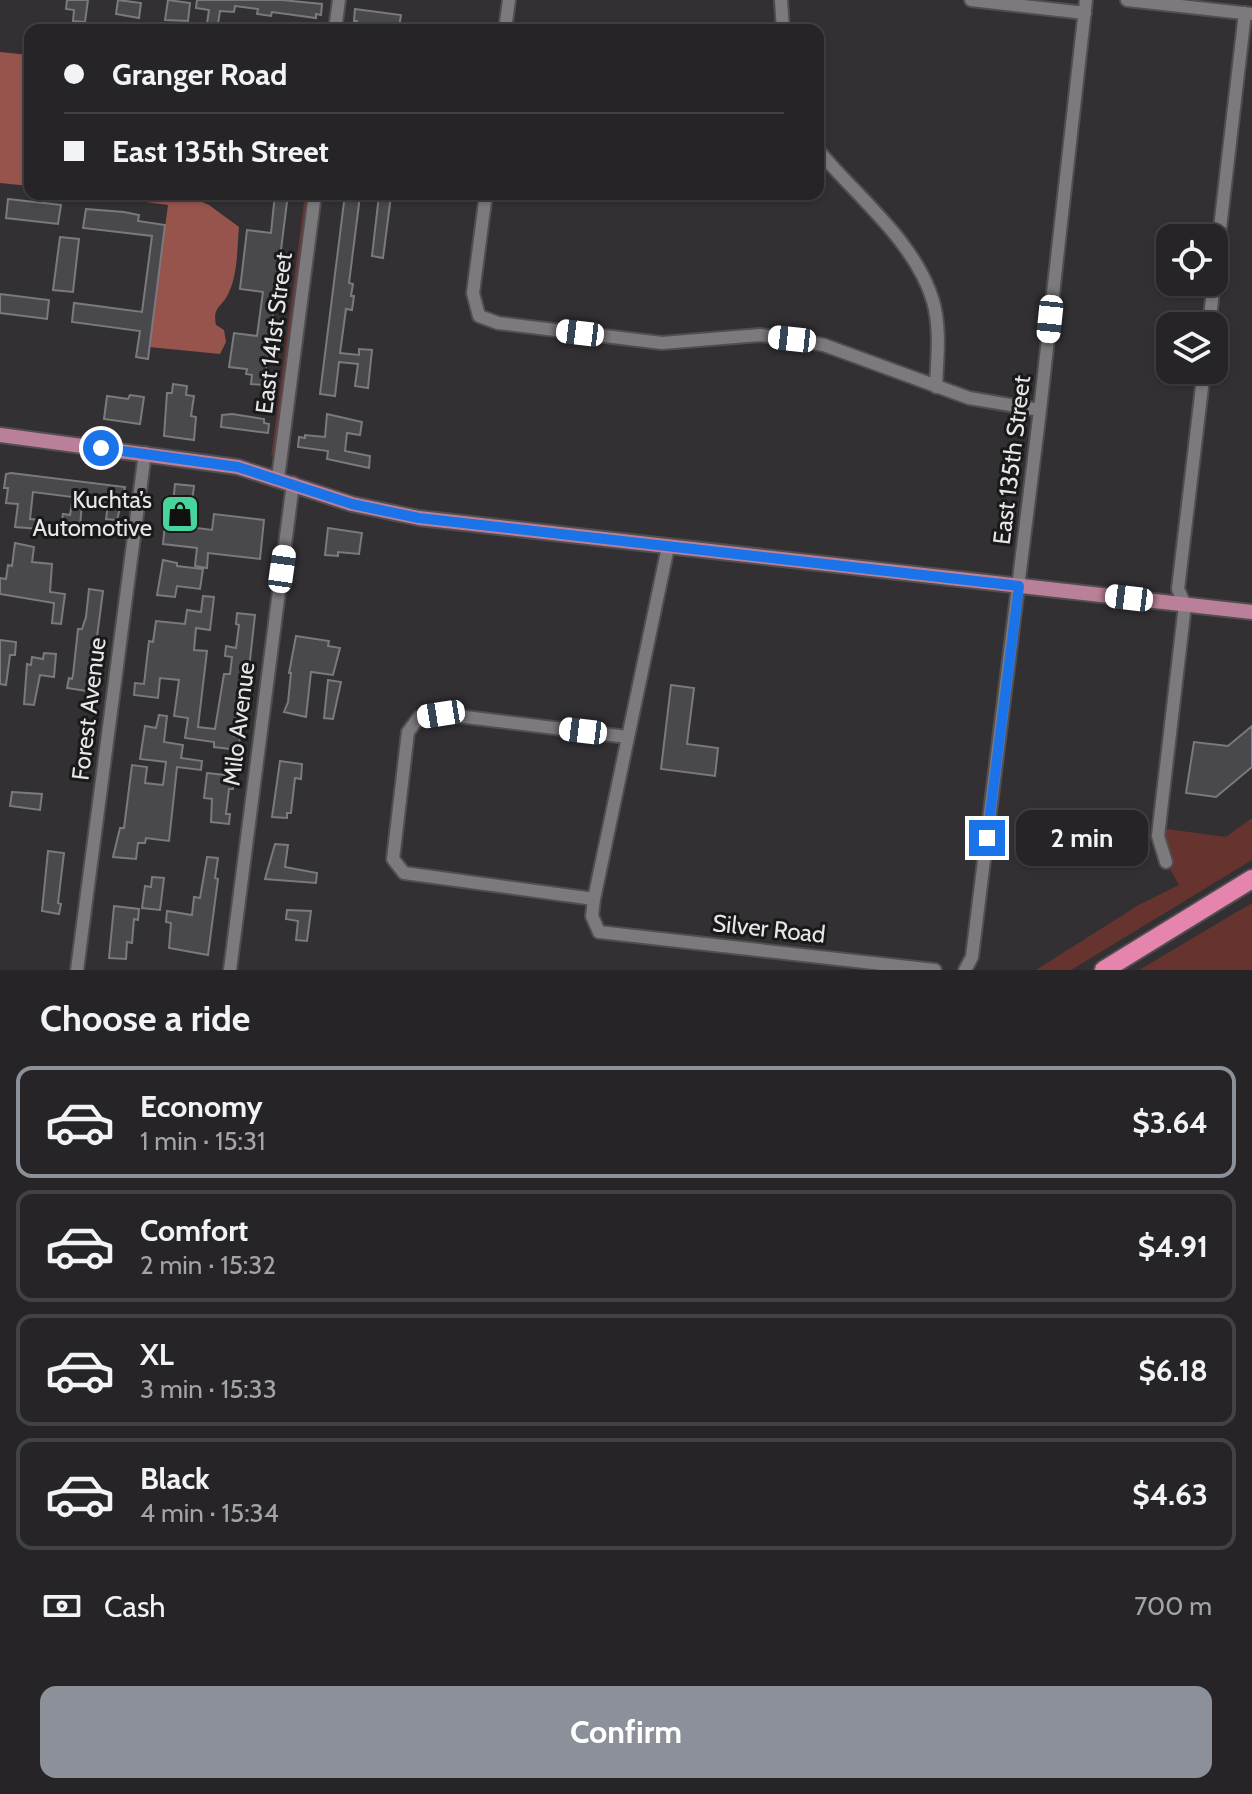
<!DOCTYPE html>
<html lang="en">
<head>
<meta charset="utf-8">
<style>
  :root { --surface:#262427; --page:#2e2c2f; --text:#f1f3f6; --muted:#a4a4a7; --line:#424144; --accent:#8c9099 }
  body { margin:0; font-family:Cabin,sans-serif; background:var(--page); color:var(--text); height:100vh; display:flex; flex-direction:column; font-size:30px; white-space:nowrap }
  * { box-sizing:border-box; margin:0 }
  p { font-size:26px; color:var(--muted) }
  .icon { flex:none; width:44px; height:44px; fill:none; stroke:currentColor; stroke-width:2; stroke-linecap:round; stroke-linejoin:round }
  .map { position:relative; height:970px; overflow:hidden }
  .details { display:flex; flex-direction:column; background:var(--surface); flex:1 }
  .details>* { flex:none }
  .hud { position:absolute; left:24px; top:24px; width:800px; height:176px; border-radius:16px; box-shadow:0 2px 6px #0004,0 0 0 2px var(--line); display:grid; align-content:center; height:176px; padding:0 40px; background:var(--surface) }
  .fabs { position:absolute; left:1156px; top:224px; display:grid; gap:16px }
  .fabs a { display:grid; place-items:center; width:72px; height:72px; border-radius:16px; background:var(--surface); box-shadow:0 2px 6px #0004,0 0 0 2px var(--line); font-size:40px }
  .end { position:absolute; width:36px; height:36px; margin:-18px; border:10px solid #1a73e8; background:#fff; box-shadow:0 0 0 4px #fff }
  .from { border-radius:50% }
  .bubble { position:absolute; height:56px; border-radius:16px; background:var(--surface); box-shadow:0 2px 6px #0004,0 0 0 2px var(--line); font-size:26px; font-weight:700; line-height:56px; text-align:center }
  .car { position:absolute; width:24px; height:48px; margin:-24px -12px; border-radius:10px; box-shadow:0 0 6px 2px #0007; background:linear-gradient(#fff 24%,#345 0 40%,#fff 0 76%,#345 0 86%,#fff 0) }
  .hud b { display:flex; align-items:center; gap:28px; height:76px; font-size:30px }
  .hud b+b { border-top:2px solid var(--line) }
  .hud i { width:20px; height:20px; background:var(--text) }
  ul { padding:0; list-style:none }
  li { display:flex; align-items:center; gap:24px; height:112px; margin:0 16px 12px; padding:0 24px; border:4px solid var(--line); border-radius:16px }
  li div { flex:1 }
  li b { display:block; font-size:30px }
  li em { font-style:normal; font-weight:700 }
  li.on { border-color:var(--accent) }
  li>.icon { width:72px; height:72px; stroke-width:1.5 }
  h2 { padding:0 40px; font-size:36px; line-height:96px }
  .pay { display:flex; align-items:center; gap:20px; height:88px; padding:0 40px; font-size:30px }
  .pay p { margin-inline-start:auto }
  .button { display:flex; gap:16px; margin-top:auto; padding:16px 40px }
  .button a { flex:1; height:92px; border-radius:16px; background:var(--accent); color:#fff; font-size:32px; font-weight:700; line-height:92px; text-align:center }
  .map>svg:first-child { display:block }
</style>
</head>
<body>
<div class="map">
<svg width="1252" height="970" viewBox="0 0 1252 970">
  <rect width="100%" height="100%" fill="#333034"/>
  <path fill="#67332e" d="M305,194H308L274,454L271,457Z
    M1252,818V860L1071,970H1036L1137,906L1179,885L1166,862L1159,828L1226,837Z
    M1252,903V970H1139Z"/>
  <path fill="#96544d" d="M0,52L30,55V186L0,183Z
    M86,194H184L209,205L239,227C237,248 238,273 229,292C223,307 212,306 216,325L224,330L226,342L220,354L149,347L168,205Z"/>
  <path fill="#49494d" stroke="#7a797e" stroke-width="2" d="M67,0H88L85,22L73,21L74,10L66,9Z
    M118,0L141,3L139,18L116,14Z
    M168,0L190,3L188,21L165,20Z
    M197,0H282L322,4L321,15L316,14V18L272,12L271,16L257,14L258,9L235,6L234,12L220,11L217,30H206L209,10L196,8Z
    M355,9L401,15L399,28L360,30L356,28L357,21H354Z
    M275,194H288L264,385L251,384L252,375L246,374L247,369L229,367L234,333L257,336L263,292L240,289L247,230L271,233Z
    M345,194L360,196L349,283L353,284L351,296H354L352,310L346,309L340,353L359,355V349L372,350L368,388L355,386L358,364L339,362L335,396L320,394Z
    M379,195L391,196L383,258L372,256Z
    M8,199L61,205L58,224L6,218Z
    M86,209L124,212L139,215L138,221L165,225L148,359L136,357L140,331L72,322L74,303L142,312L152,236L83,228Z
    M60,237L79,239L73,292L53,290Z
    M0,294L49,300L47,319L0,313Z
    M173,384L187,386L186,395L194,396L191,416L196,417L194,440L164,436L167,393H172Z
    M130,395L144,397L140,424L104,419L107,396L128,399Z
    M232,414L264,419V423L269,424L268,433L221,427L222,415Z
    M327,414L362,422L360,435L347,433L345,451L370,456L369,468L327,459L328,451L298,447L299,437L305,438V435L325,437Z
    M11,473L125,487L117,520L106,519L108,505L82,502L80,527L61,525L63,514L70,515L73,497L33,492L30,519L41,520L40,529L15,527L18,504L6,503L8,488H4L6,474Z
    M175,484L194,486L189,527L212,530L214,514L264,520L260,559L208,553L207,568L195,566L197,548L163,544L165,524L171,522Z
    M328,528L362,533L359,554L338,552V556L325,555Z
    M15,543L34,547L32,562L52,564L50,592L65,594L61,624L52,623L54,603L0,594V578L6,579L8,565L12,566Z
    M163,560L177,563V566L203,569L200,589L177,586L175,597L157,595Z
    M89,589L103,591L97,637H101L100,646H95L87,691L67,688L69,678L72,679L73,675L78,629H82L86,617Z
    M203,596L214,597L210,630L196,628L194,650L207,651L198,727L215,729L224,674H230L232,657L225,656L226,646L236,648L239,625L236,624L237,613L255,615L247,687H241L237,708L234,736L240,737L238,750L214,747V742L185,738L188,718L174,716L179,680L160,678L158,698L134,695L135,683L144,684L149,641L153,642L156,621L185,624L187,610L201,612Z
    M296,636L329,641L328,646L340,648L333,675L311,672L306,717L284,712L288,702L291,673H289Z
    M0,640L16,642L15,655H10L6,685L0,684Z
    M44,653L56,654L54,677L40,675L34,705L24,704L27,664L31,665L32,657L43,659Z
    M328,680L341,682L333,719L324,718Z
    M671,685L694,688L687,744L718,748L715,776L661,769Z
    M159,715L167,716L164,742L183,745L181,758L202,761L201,770L177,767L169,841L146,838L145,843H138L136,859L113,857L120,828H124L132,765L147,767L145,783L163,785L166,762L140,759L145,726L156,728Z
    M1252,726V767L1216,797L1186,793L1194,742L1228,746Z
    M280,761L302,764L301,779L295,778L291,813H287V818L272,817Z
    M207,773L234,776L233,789H229L226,814H230L229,824L211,822L212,799L204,798Z
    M12,792L42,794L40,810L10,806Z
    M275,844L288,845L285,867L317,873L316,883L265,879Z
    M48,851L64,853L58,903L61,904L59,914L42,911Z
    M207,857L218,858L215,878L218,879L208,955L169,948L171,923L166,922L167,911L192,915L194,897L200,898Z
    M152,877L164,878L160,910L142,908L145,886L151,887Z
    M114,906L139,909L138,920L134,919L132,943L127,942L126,959L109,958Z
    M287,910L311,911L307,941L296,940L298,921L286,919Z"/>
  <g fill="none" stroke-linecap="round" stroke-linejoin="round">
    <g stroke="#504e50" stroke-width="16">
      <path id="minor" d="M781,0L783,30
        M971,0L1085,13
        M1127,0L1252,14
        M335,30L339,0
        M505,30L509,0
        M818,150C857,197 915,241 933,301C941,329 937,359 936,387
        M486,194L473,293L479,316L498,323L662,343L760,335L792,339L824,345L969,398L1040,410
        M1214,280L1245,13
        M1209,326L1214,282
        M278,478L315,194
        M668,547L594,899L592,916L599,932L935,970
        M1166,862L1158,836L1185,605L1178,589L1204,370
        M594,899L404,873L393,859L408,732L419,717L441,714L627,737
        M77,970L145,453
        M230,970L293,483
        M965,970L972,957L1040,410L1086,0"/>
    </g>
    <g stroke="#504e50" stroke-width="18">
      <path id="major" d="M0,435L238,467L352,504L419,518L1252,612"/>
    </g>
    <g stroke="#504e50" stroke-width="22">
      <path id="highway" d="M1104,970L1252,879"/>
    </g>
    <use href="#minor" stroke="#7d7a7d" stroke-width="12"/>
    <use href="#major" stroke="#bb8099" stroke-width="14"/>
    <use href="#highway" stroke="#e584ac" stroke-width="18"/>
  </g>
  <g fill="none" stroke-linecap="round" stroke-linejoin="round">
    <path stroke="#1a73e8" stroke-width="10" d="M101,448L238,467L352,504L419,518L1019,586L987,838"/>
  </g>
  <defs>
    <g id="shop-square" transform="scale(2)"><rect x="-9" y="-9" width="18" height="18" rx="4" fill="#48d49d" stroke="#1a191a"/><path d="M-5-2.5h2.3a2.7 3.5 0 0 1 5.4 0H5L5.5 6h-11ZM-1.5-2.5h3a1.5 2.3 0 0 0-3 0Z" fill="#111"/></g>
  </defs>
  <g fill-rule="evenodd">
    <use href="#shop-square" x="180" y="514"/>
  </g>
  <g text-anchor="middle" stroke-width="6" stroke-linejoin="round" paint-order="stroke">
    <g font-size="24" fill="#e8e6e8" stroke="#1a191a">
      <text transform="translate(274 333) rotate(-83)" y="8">East 141st Street</text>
      <text transform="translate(1012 460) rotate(-83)" y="8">East 135th Street</text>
      <text transform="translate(89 709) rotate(-83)" y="8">Forest Avenue</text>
      <text transform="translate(239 724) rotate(-83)" y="8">Milo Avenue</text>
      <text transform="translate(769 929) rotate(6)" y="8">Silver Road</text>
    </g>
    <g font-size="24" fill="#e8e6e8" stroke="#1a191a" text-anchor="end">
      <text x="152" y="508">Kuchta’s<tspan x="152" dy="28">Automotive</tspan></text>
    </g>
  </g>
</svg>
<div class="fabs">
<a><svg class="icon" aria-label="locate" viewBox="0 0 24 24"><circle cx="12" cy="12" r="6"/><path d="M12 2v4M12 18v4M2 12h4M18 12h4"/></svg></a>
<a><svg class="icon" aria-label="layers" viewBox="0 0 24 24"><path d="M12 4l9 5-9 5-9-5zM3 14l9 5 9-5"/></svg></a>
</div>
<i class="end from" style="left:101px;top:448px"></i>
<i class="end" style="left:987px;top:838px"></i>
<div class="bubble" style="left:1016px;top:810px;width:132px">2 min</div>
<i class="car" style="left:1050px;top:319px;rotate:186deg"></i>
<i class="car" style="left:580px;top:333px;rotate:277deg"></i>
<i class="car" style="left:792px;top:339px;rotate:276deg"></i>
<i class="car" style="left:282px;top:569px;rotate:8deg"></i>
<i class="car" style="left:1129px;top:598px;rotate:277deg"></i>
<i class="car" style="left:441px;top:714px;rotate:261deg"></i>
<i class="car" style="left:583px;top:731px;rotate:277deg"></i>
<div class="hud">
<b><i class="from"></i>Granger Road</b>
<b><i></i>East 135th Street</b>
</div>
</div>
<section class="details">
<h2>Choose a ride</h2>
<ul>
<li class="on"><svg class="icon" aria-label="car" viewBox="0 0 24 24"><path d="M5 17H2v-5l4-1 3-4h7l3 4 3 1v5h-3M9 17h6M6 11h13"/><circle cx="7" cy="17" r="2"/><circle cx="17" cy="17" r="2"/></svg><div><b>Economy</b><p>1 min · 15:31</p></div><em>$3.64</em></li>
<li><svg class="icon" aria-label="car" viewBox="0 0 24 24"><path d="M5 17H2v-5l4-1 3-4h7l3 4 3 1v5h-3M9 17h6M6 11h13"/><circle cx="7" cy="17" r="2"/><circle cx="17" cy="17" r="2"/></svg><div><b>Comfort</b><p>2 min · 15:32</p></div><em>$4.91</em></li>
<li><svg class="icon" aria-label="car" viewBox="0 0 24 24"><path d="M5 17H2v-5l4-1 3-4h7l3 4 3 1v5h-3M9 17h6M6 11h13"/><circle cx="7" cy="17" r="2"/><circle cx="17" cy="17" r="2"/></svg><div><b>XL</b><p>3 min · 15:33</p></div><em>$6.18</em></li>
<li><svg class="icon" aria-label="car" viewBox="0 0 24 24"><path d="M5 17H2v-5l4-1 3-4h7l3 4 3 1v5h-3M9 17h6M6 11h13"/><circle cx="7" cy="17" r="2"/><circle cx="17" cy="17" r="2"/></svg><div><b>Black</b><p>4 min · 15:34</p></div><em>$4.63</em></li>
</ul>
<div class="pay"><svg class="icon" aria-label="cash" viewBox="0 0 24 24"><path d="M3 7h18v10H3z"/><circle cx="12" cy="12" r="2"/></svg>Cash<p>700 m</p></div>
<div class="button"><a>Confirm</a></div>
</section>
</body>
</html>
